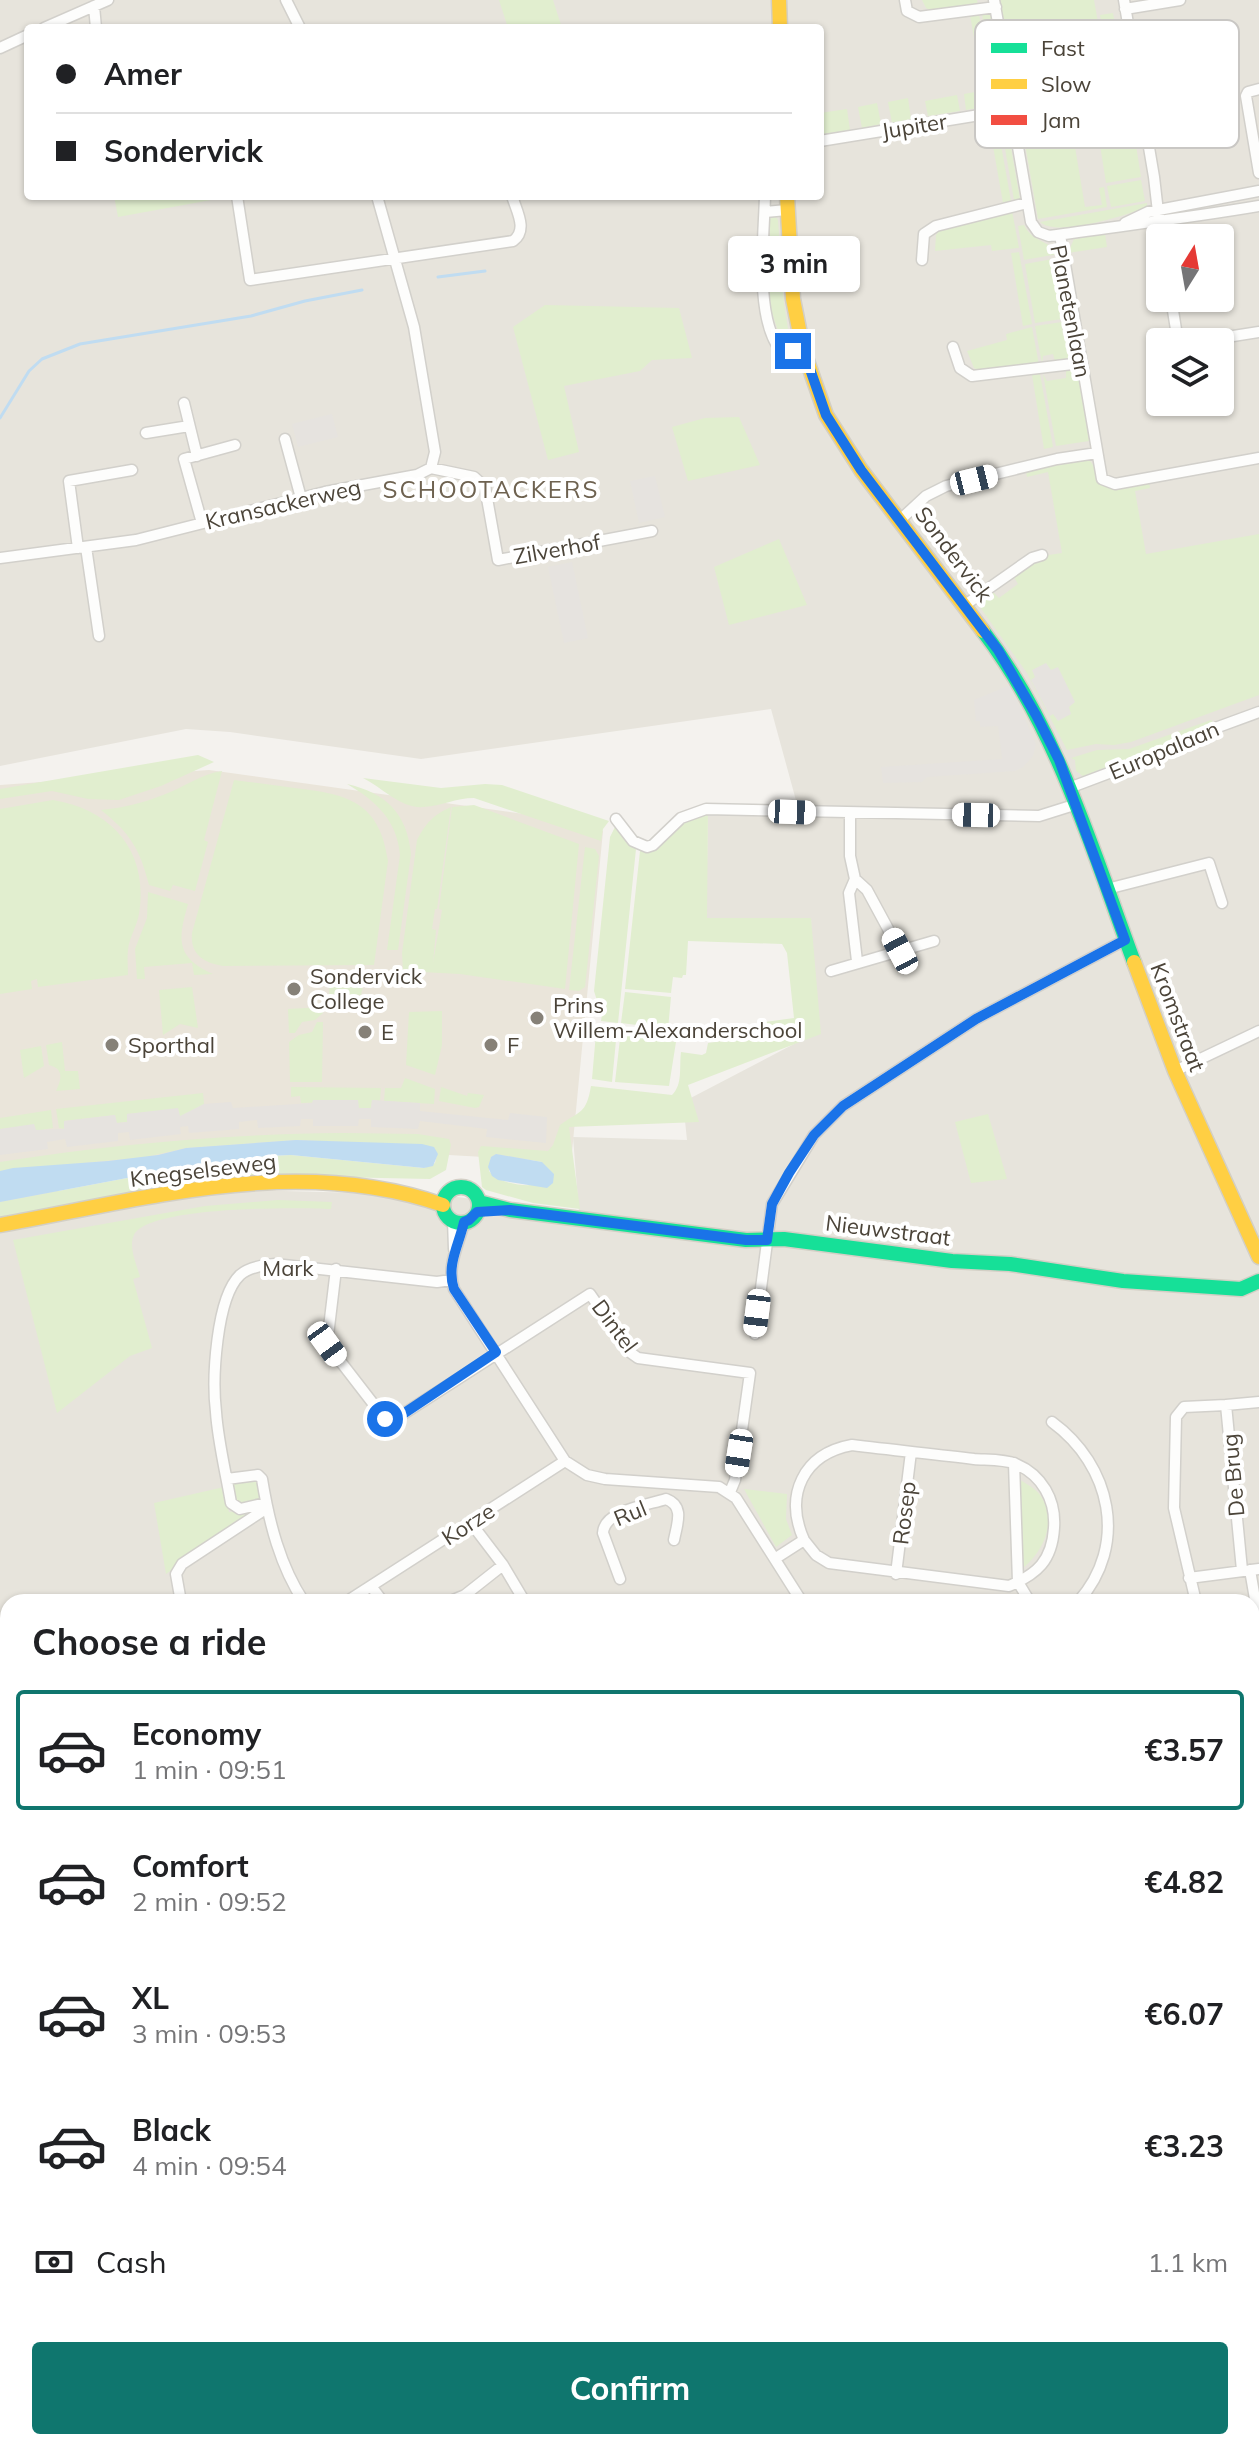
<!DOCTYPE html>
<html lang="en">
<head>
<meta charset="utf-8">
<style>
  :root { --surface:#fff; --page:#f2f2f2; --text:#202124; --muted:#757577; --line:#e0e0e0; --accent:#0f766e }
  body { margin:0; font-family:Mulish,sans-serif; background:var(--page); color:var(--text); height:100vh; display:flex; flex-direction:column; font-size:30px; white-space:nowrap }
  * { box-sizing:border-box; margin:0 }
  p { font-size:26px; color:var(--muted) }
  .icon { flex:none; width:44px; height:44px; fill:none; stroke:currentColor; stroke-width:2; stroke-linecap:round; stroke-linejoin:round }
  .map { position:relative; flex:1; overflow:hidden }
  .details { position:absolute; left:0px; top:1594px; width:1260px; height:856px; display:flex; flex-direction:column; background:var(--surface); border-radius:24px 24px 0 0; box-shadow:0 2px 6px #0004 }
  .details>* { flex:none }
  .banner { position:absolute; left:24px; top:24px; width:800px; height:176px; border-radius:8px; box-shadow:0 2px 6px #0004; display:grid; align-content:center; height:176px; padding:0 32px; background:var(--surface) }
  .needle { width:52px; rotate:11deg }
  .buttons { position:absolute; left:1146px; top:224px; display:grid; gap:16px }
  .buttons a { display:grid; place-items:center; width:88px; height:88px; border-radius:8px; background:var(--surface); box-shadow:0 2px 6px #0004; font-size:40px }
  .end { position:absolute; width:36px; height:36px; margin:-18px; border:10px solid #1a73e8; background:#fff; box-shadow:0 0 0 4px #fff }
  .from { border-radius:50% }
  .bubble { position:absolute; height:56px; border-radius:8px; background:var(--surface); box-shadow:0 2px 6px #0004; font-size:26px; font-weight:700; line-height:56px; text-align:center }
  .car { position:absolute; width:24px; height:48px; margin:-24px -12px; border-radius:10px; box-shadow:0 0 6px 2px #0007; background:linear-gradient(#fff 24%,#345 0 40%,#fff 0 76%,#345 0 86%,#fff 0) }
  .banner b { display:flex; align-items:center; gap:28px; height:76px; font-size:30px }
  .banner b+b { border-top:2px solid var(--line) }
  .banner i { width:20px; height:20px; background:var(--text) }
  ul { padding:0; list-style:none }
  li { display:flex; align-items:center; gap:24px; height:120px; margin:0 16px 12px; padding:0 16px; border:4px solid transparent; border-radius:8px }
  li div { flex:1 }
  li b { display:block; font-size:30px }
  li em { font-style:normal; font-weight:700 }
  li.selected { border-color:var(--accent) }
  li>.icon { width:72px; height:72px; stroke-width:1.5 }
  h2 { padding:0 32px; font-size:36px; line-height:96px }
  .pay { display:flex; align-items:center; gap:20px; height:88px; padding:0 32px; font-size:30px }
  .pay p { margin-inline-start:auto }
  .action { display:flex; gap:16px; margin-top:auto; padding:16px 32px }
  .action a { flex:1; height:92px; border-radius:8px; background:var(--accent); color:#fff; font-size:32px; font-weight:700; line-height:92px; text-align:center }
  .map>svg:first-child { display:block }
</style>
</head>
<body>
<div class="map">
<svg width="1259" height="2450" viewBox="0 0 1259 2450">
  <rect width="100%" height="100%" fill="#f4f2ee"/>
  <path fill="#e7e4dc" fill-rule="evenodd" d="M0,0H1259V2172L1252,2174V1602H8V1912L0,1899V1190L116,1192L165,1188L442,1195L579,1213L573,1137L687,1140L683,1102L813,1034L811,918H706L708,813L800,815L771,709L421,759L230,732L186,729L0,766ZM28,28H820V196H28ZM1160,238H1220V298H1160ZM1160,342H1220V402H1160Z
    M8,2016V2213L0,2206V2021Z"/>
  <path fill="#e6e2de" d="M1259,2172V2450H839L836,2442H1252V2174Z"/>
  <path fill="#eae5da" d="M209,770L588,823L603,831L571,1162L327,1148L0,1184V785Z"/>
  <path fill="#e1eecf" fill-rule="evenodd" d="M499,0H553L562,28H508Z
    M922,0H977L978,6L932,11L926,8Z
    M1000,0H1094L1101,39L1080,43L1089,101L1085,102L1081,84L1065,87L1085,207L1102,205L1099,188L1104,187L1107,207L1038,219Z
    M1113,13L1127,95L1093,101L1084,47L1105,44L1100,15Z
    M979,14L991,87L983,88L970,15Z
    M982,14L990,15L993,19L1006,95L998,103Z
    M992,89L994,105L966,110L964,94Z
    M957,95L960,111L928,116L925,101Z
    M908,98L911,119L892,123L888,102Z
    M877,103L881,124L862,128L858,107Z
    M847,109L850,130L823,134L820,113Z
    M1000,120L1008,131L1020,199L1014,200Z
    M998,128L1011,201L1003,203L990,129Z
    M1135,139L1141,177L1106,183L1100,145Z
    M1141,180L1145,201L1111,207L1107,186Z
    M114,196H222V198L118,217Z
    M1147,203V207C1126,215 1058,238 1040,222Z
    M1012,211L1019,248L992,251L991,245L935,251L936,235L940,229Z
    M775,216L778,220L784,304L790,341L787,346L782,343L769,304L770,219Z
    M1024,225C1032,242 1049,240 1058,254L1024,260L1018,226Z
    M1105,234L1107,247L1068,253L1074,239Z
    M1019,252L1032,324L1023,326L1011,253Z
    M1058,258L1069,318L1035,323L1025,264Z
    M545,305L679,308L692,358L652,360L640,371L564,386L579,452L548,460L513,327Z
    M1069,321L1062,325L1063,336L1072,335L1074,351L1071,358L1055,361L1053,354L1043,356L1042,364L1035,326Z
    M1032,327L1039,365L981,371L974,368L967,351L1007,340L1006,334Z
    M1073,369L1079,377L1089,441L1056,446L1043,374L1047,381L1066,378V370Z
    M1040,374L1053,447L1044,449L1032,375Z
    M739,417L760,465L688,481L672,427L705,418Z
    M1088,459C1098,467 1094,480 1105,487L1149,482L1150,488L1135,491L1146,554L1259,534V695L1131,742L1114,745L1096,744L1067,750L1027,673L977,603L993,592L999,598L1018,584L1012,574L1022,566L1043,561L1042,556L1062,553L1048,472L1027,477L1026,471Z
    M779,539L807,605L729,625L714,567Z
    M1211,720L1216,725L1083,776L1076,771L1075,760L1071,758L1097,750L1129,749Z
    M198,755L214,762L161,786L119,800L88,799L52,791L0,799V789Z
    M222,771L204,840L208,842L195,891L173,885L170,891L149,885C140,849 130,833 101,810C122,808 143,803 163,795C183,788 201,774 222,771Z
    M363,778L441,788L485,784L502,785L609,821L603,829L601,841L474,798C456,798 441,806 424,807C401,809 383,788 363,778Z
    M234,780C257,783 280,786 302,789C353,795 380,806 388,861L374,965L223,966C203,963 190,954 192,933Z
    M347,784C386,793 407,813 411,854L398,950H387L400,855C397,820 376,801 347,784Z
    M53,800C113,810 149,852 139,914C137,926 129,938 128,950C127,958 128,967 128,975L38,987L37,979L31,981L32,989L0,994V809Z
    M474,805L579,844L565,989L460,974L403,971L402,953L417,840C426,823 433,815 451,807L437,909H435L432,929L436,930L433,963L442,910L439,909L452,807Z
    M708,813L707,918H811L821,1034L688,1085L699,1122L569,1127L580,1209L533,1203L486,1190L482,1187L478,1152L481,1146L548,1151L553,1145L560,1125C580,1110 586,1115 591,1086L672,1095C683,1084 679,1068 681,1052L702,1055L706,1053L708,1043L729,1040L765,1022L794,1018L787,953L782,944L688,941L686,975H683L682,978L673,977L671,993L625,989L640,851L653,850L684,822ZM496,1154L542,1162L532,1185C518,1186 498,1182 489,1171L491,1157Z
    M616,825L636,849L618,1023L601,1021L603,1008L599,1007L594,991L610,837Z
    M585,847L595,849L599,856L585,987L579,991L569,990Z
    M148,892L188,904C178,939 175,957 213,974L194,975L192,963L144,967L145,979H137L135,949L147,918Z
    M330,981H364L361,995L329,994Z
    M192,987L198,1028L180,1024L163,1035L159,990Z
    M625,992L671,997L668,1029L621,1023Z
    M323,1007V1013L315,1020L302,1022L295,1033H289L288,1009Z
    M442,1011V1045L435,1075L406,1065L409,1012Z
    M317,1022H323L322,1082H290L289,1042L299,1035L312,1032Z
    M601,1028L617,1030L612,1082L592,1079L596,1033H600Z
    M621,1030L667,1035V1041L676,1042L669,1086L615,1082Z
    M62,1042L65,1071H78L80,1089L56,1091C61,1080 65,1069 49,1065L46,1045Z
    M41,1046L44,1066L24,1078L20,1050Z
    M405,1078L435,1089L434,1104L384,1101L385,1088H401Z
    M291,1087L381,1088L380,1101L372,1100L371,1108H358V1101L301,1103L300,1096L291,1097Z
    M441,1087L467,1096L468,1093L484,1095L479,1107L475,1108L439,1101Z
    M203,1093L204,1104L182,1116H179L178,1109L127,1114L128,1122L116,1123L115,1115L64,1121L65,1129L59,1128L56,1109Z
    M51,1110L53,1128L35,1131L34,1125L0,1129V1118Z
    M988,1114L1007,1179L971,1183L955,1122Z
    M343,1133L418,1134L449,1139L451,1145L446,1170L430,1179L285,1176L0,1220V1202L196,1165L267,1156L291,1155L424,1168L435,1163L437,1154L366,1143L296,1140L186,1148L146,1157L0,1171V1162C113,1144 229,1134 343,1133Z
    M278,1200L332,1202L331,1209C299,1207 148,1206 134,1235C128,1247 137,1265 140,1277L133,1279L152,1348L130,1356L57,1413L13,1240L205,1206Z
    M256,1480L261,1496L260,1500C248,1502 241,1506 232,1496L233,1482Z
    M1020,1480C1027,1484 1036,1489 1040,1495C1058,1520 1044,1551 1023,1568Z
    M224,1487L229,1512L262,1507L166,1574L154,1503Z
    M744,1489L787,1494L786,1519L792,1535L776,1547Z
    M8,2263V2436L0,2435V2271Z
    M769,2442H850L860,2447L876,2450H759Z"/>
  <path fill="#e6e3df" d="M332,414L338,437L298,447L292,424Z
    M655,476L665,517L639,523L630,481Z
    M572,562L588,638L564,643L548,567Z
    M1046,663L1051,670L1058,667L1075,702L1069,707L1071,714L1058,721L1053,714L1050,716L1031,680L1035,677L1032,670Z
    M1010,685L1036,744L1033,756L1023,767L1015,771L927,777L922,782L883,783L881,767L1002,759L998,726L980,727V721H976L974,700Z
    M313,1100H358L359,1108H371L372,1100L420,1103V1111L508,1120L510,1113L547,1117L546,1143L486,1137L487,1129L420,1121L418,1129L371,1127V1119H359L358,1126H313V1119H301L300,1126L258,1128L257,1120L239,1122V1129L189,1133L188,1126L180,1127L181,1134L130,1140L129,1132L118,1133V1141L67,1147L65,1139L47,1142L48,1149L0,1155V1129L34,1124L36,1130L64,1129V1121L115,1115L117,1123L127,1122V1114L178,1108L180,1116L204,1104L231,1102L233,1108L312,1103Z"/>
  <path fill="#c0dcf1" d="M296,1140L422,1144L434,1147L438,1154L433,1166L424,1168L291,1155L267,1156L196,1165L0,1202V1171L13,1168L108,1161L158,1155L186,1148Z
    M496,1154L542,1162L554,1174L553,1183L547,1188L498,1180L492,1176L488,1167L491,1157Z"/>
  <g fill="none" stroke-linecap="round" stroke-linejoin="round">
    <path stroke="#c0dcf1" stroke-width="3" d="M438,277L485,271
      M0,418L29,371L42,359L80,344L251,316L305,301L362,290
      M0,2144L8,2154
      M0,2420H8"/>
    <g stroke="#d2d0cb" stroke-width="13">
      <path id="street" d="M286,0L300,28
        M905,0L907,11L919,17L996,7
        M994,0L1012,101L1008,116L1014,124L1031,222L1038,232L1049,236C1119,226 1189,218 1259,206
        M1124,0L1154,177L1161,238
        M94,6L96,28
        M1125,9L1180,0
        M44,28L108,0
        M0,48L28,35
        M1259,89L1248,92L1246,96L1259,173
        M820,141L998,112L1008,116
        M237,196L250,280L513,241C528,230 517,212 512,196
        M765,196C764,237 754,318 781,351L803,349
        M765,212L787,210
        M1125,223L1148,212L1259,191
        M1060,235L1102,479L1115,484L1259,458
        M922,260L924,234L936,226L1027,203
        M1171,298L1178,342
        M1195,342L1259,332
        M953,347L960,368L972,376L1081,363
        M1220,367L1227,363L1223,337
        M184,403L197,456
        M146,433L189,426
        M285,439L301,498
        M431,468L474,477L485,487L498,560L652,531
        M900,520L926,496L946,486L1057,459L1097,453
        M202,523L184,459L235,445
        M86,547L99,636
        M78,548L69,481L132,470
        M0,558L136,540L325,492L417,475L431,468L435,452L414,327L377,196
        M965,605L1032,558L1042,555
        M1069,788L1162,753L1218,727L1259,712
        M850,813V856L855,879L867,890L900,951
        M616,819L633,841L647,847L653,845L681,818L706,809L1039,816L1074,805
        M855,879L849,893L857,961
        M1107,889L1209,863L1222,903
        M831,971L934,941
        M1175,1071L1259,1031
        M453,1220L454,1249
        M464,1222C459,1245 446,1266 454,1289L565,1461L587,1475L605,1479L719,1487L736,1498L802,1602
        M336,1269L327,1344L385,1419L397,1418L590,1294L631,1353L638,1358L750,1373L735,1480L730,1492
        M755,1334L772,1204L814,1135L843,1106L976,1019L1125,940
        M1052,1422C1111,1465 1129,1545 1078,1602
        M1014,1463L1018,1582L1030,1602
        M227,1479L258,1475L262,1479C269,1522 280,1566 304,1602
        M266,1503L240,1509L231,1503C226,1473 218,1442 216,1412C212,1379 216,1298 240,1275C249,1267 263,1265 275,1264L437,1282L451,1280
        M471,1523L503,1565L525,1602
        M776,1558L804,1540L816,1555L829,1563L1009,1586C1037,1574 1052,1561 1054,1528C1056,1500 1042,1475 1016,1464C1004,1459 986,1460 974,1459C933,1454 892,1450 852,1445C803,1454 784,1495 804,1540
        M1242,1570L1226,1405L1259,1402
        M1250,1570L1259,1622
        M896,1574L911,1452
        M1189,1578L1259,1569
        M620,1579L603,1533C604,1510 648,1505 666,1499C685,1506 677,1524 674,1540
        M371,1586L383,1602
        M181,1602L176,1574L182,1564L267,1508
        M346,1602L565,1461
        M448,1602L465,1595L503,1565
        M1196,1602L1174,1508L1176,1417L1184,1407L1226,1405
        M1252,1723L1259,1721
        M1252,1850L1259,1846
        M0,1858L8,1869
        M0,1895L8,1888
        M0,2220L8,2227
        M1252,2346L1259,2343
        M451,2442L552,2450
        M747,2450L758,2442"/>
    </g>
    <g stroke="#d3cfc5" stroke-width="17">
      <path id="fast" d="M983,631C1057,728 1092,849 1134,962
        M443 1205a18 18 0 1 1 36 0a18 18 0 1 1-36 0Z
        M479,1202L510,1210L746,1240L784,1239L952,1261L1010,1264L1123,1281L1241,1289L1259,1281
        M1252,2157L1259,2155
        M0,2444L72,2450
        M62,2450H213
        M641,2450L650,2442"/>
    </g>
    <g stroke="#d3cfc5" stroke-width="17">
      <path id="slow" d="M779,0L780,28
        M787,196L793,299L803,349L826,415L861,470L983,631
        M1134,962L1175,1071L1259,1257
        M0,1225C146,1199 298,1154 443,1205
        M661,2450L671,2442"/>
    </g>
    <g stroke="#d3cfc5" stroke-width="17">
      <path id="jam" d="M1252,2140L1259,2137"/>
    </g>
    <use href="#street" stroke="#fdfdfc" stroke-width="10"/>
    <use href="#fast" stroke="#16e098" stroke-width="14"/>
    <use href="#slow" stroke="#ffcf43" stroke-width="14"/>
    <use href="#jam" stroke="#f24e42" stroke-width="14"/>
  </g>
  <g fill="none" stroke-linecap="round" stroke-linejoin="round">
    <path stroke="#1a73e8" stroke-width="10" d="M385,1419L397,1418L496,1352L454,1289C446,1265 459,1245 464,1222L469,1220L477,1212L510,1210L746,1240H767L772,1204L789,1173L814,1135L843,1106L976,1019L1125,940L1059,760L1036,715L998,650L861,470L826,415L803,349L793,351"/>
  </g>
  <g fill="#868178" stroke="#fff" stroke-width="3">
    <circle cx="294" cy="989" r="8"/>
    <circle cx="537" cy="1018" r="8"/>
    <circle cx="365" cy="1032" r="8"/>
    <circle cx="112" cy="1045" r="8"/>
    <circle cx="491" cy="1045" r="8"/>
  </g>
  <g text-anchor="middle" stroke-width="8" stroke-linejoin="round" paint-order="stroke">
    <g font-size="22" fill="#4b4439" stroke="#fff">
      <text transform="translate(914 126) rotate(-9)" y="8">Jupiter</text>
      <text transform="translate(1071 311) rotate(79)" y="8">Planetenlaan</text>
      <text transform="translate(283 504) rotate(-13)" y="8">Kransackerweg</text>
      <text transform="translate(557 549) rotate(-10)" y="8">Zilverhof</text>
      <text transform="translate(954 554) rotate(53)" y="8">Sondervick</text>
      <text transform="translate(1164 750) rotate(-23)" y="8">Europalaan</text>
      <text transform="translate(1178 1017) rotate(69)" y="8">Kromstraat</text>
      <text transform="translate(203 1170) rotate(-7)" y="8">Knegselseweg</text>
      <text transform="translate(888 1230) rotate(7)" y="8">Nieuwstraat</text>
      <text x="288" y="1276">Mark</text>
      <text transform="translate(615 1326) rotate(53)" y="8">Dintel</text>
      <text transform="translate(1233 1475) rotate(-95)" y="8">De Brug</text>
      <text transform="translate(630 1513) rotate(-22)" y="8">Rul</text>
      <text transform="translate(904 1513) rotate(-83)" y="8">Rosep</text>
      <text transform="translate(468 1524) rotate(-33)" y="8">Korze</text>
    </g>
    <g font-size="22" fill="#4b4439" stroke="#fff" text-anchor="start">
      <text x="310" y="984">Sondervick<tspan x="310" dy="25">College</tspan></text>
      <text x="553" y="1013">Prins<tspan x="553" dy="25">Willem-Alexanderschool</tspan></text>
      <text x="381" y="1040">E</text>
      <text x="128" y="1053">Sporthal</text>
      <text x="507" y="1053">F</text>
    </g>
    <g font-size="24" letter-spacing="2" fill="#6e6250" stroke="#fff">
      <text x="491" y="498">SCHOOTACKERS</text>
    </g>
  </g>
  <rect x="975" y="20" width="264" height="128" rx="12" fill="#fff" stroke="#c9c7c4" stroke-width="2"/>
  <rect x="991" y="43" width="36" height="10" fill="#16e098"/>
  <rect x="991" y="79" width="36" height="10" fill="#ffcf43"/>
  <rect x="991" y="115" width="36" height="10" fill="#f24e42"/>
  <g font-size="22" fill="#4b4439">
    <text x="1041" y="56">Fast</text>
    <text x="1041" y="92">Slow</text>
    <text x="1041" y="128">Jam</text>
  </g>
</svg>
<div class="buttons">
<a><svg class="needle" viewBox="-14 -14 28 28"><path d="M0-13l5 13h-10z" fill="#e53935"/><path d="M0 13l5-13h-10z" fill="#757577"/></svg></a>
<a><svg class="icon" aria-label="layers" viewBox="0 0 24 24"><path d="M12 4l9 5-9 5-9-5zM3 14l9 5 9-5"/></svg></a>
</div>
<i class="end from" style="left:385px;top:1419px"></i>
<i class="end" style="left:793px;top:351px"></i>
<div class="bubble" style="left:728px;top:236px;width:132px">3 min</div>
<i class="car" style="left:974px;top:480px;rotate:76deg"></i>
<i class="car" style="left:792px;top:812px;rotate:92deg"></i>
<i class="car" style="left:976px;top:815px;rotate:271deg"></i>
<i class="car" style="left:900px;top:951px;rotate:332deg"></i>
<i class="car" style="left:757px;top:1313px;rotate:187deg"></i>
<i class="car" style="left:327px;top:1344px;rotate:144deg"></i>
<i class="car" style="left:739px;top:1453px;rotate:189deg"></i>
<div class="banner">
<b><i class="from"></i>Amer</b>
<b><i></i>Sondervick</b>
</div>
<section class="details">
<h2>Choose a ride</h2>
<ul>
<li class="selected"><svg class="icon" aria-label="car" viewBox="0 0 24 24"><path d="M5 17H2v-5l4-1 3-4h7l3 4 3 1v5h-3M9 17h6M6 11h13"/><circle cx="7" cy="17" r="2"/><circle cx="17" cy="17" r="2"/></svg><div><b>Economy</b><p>1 min · 09:51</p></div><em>€3.57</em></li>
<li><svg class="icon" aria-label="car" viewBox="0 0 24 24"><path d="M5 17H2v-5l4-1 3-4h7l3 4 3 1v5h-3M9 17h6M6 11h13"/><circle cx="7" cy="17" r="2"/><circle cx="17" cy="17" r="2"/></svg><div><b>Comfort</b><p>2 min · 09:52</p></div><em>€4.82</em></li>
<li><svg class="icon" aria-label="car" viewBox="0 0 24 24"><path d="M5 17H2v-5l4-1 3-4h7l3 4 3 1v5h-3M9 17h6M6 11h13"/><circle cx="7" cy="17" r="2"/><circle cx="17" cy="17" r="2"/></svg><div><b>XL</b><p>3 min · 09:53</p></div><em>€6.07</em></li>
<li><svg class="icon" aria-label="car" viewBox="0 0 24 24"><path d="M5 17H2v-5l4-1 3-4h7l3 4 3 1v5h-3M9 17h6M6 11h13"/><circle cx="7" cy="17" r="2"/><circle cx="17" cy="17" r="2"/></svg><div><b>Black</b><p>4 min · 09:54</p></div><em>€3.23</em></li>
</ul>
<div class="pay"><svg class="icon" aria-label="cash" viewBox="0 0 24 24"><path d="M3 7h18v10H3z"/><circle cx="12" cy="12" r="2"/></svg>Cash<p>1.1 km</p></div>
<div class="action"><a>Confirm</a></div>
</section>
</div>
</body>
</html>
